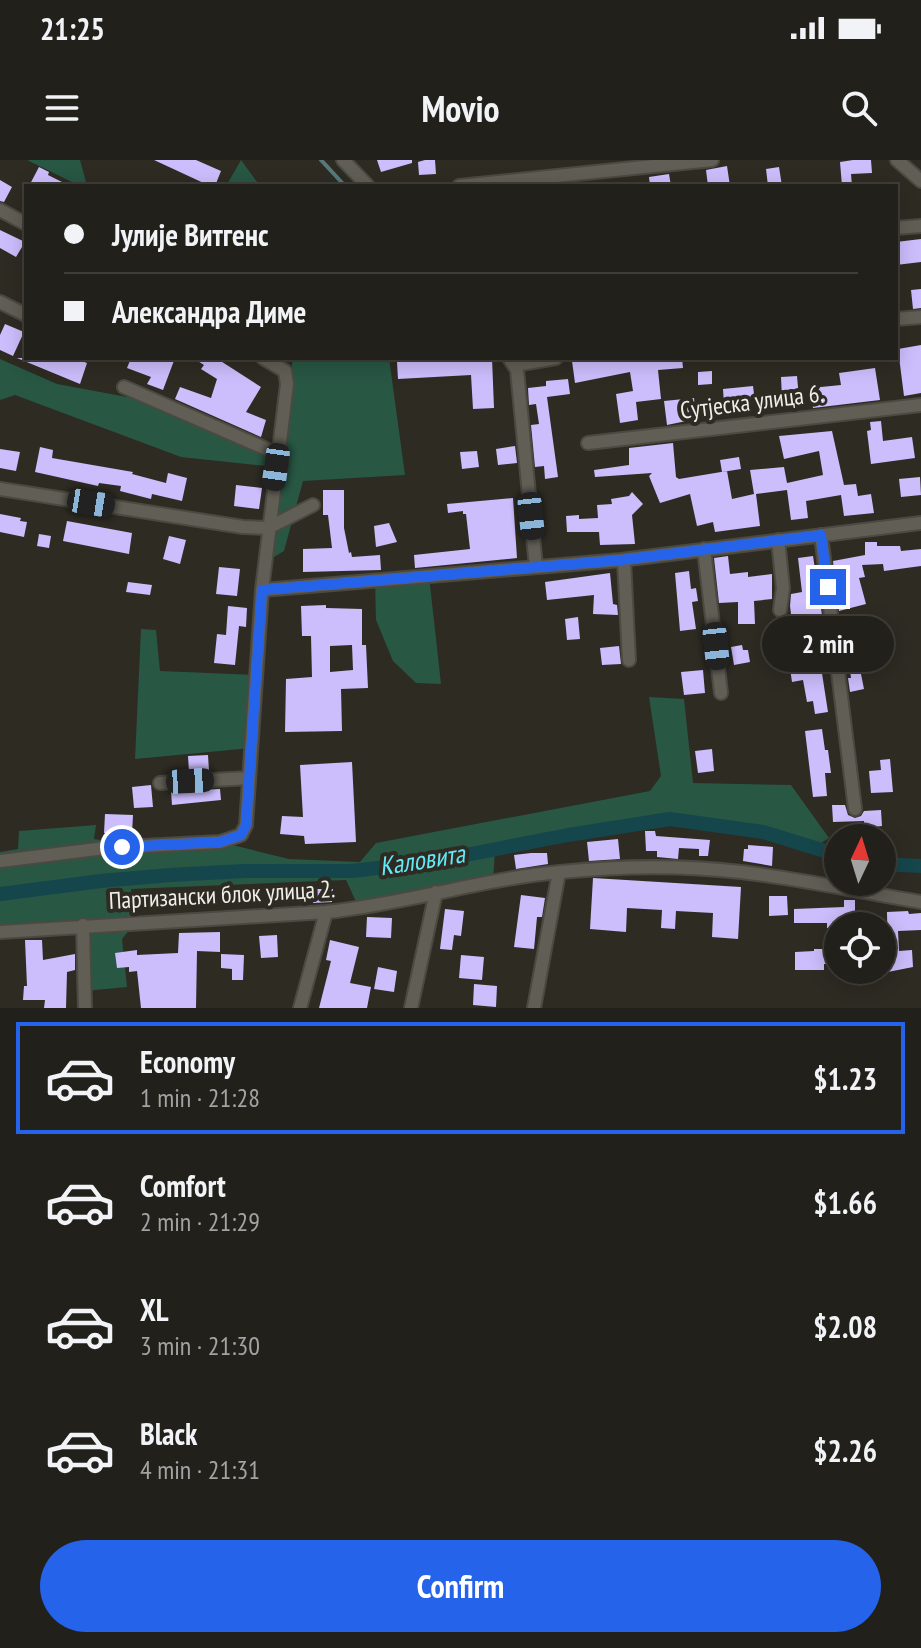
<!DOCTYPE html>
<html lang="en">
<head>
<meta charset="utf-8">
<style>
  :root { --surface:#22201a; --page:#2a2823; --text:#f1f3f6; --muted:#a2a3a2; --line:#3f3e39; --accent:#2563eb }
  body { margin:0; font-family:"PT Sans Narrow",sans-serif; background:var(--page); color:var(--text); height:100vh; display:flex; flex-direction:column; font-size:30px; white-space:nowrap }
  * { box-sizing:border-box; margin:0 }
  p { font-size:26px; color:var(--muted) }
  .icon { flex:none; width:44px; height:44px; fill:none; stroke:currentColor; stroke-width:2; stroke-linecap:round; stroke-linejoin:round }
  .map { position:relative; height:848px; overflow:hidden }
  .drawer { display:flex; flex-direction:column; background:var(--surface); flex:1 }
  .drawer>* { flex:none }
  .banner { position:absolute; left:24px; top:24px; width:874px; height:176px; border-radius:0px; box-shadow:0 4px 20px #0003,0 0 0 2px var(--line); display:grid; align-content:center; height:176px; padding:0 40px; background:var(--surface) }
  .needle { width:52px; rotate:4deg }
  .fabs { position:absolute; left:824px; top:664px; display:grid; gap:16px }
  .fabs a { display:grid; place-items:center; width:72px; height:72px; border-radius:50%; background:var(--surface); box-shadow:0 4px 20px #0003,0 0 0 2px var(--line); font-size:40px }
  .end { position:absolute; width:36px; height:36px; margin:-18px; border:10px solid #2563eb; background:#fff; box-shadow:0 0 0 4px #fff }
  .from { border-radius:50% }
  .bubble { position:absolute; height:56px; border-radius:28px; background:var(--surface); box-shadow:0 4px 20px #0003,0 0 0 2px var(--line); font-size:26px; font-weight:700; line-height:56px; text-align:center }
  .car { position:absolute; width:24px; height:48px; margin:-24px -12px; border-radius:10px; box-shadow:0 0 6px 2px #0007; background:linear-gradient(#222 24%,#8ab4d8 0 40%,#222 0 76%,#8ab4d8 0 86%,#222 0) }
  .banner b { display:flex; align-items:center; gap:28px; height:76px; font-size:30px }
  .banner b+b { border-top:2px solid var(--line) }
  .banner i { width:20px; height:20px; background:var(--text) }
  ul { padding:14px 0 0; list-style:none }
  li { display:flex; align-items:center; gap:24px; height:112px; margin:0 16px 12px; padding:0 24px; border:4px solid transparent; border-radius:0px }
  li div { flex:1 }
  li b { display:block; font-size:30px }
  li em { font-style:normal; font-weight:700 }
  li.on { border-color:var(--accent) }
  li>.icon { width:72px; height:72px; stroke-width:1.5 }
  .action { display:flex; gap:16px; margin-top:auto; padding:16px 40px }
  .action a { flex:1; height:92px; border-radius:48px; background:var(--accent); color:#fff; font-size:32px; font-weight:700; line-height:92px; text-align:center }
  .status { display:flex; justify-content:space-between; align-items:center; height:56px; padding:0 40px; background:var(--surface); direction:ltr }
  .status svg { height:22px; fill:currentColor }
  header { display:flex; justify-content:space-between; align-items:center; height:104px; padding:0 40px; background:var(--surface); font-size:36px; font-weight:700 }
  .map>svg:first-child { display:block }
</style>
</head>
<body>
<div class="status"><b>21:25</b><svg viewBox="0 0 49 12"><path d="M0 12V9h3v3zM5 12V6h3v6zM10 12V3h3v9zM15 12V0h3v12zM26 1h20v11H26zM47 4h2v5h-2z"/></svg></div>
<header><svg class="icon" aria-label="menu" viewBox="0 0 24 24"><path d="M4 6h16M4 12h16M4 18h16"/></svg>Movio<svg class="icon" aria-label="search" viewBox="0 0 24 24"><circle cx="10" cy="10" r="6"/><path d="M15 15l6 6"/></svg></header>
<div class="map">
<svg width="921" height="848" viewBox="0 0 921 848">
  <rect width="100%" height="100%" fill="#2e2b23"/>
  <path fill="#285744" d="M27,0H80L87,26H80Z
    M241,0L260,26H226Z
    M293,198H389L405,315L303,321L284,391L264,403L276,307L181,297L15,235L0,240V199L57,224L143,240L289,306L280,279Z
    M429,416L441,524L416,523L393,501L376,460L375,421Z
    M141,469L156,470L160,511L256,515L251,588L135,599Z
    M649,537L684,539L693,623L791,625L829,678L812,689L763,672L670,659L495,689L493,721L359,748L346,720L131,729L136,762L122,779L127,827L85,831L83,765L0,772V692L18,689L19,671L96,665L94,679L139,686L220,682L289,699L360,702L376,683L650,631L661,616Z"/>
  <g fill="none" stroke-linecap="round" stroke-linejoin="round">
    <path stroke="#57797b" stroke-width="4" d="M321,0L345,26"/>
    <path stroke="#15464c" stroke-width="14" d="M882,704L921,706
      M0,734L101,721L170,715L245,711H351L430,702L568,675L670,659L763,672L838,695"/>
  </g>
  <path fill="#ccbdfc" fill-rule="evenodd" d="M154,0H196L221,11L215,26H210Z
    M377,0H412V3L381,12Z
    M425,0H435L436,14L419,15L418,2Z
    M853,0H871L872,13L851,14L852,26H842L840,2Z
    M727,6L730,26H708L706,10Z
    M39,7L49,12L48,15L70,26H29Z
    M779,7L782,26H768L766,9Z
    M669,14L671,26H650L649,17Z
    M0,20L12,27L4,42L0,41Z
    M0,70L25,82L16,97L0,88Z
    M921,79V102L896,105V82Z
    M921,129V148L913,149L911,130Z
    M5,164L24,172L13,196L0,190V175Z
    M921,185V233L904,236L898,189Z
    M17,198H73L87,203L80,224Z
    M131,198H175L163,230L147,224L151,217L127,208Z
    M193,198H216L261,227L246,252L266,260L261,277L175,239L180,227L211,238L217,219L201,209L204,205Z
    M492,198L494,248L473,249L471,215L398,219L397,202Z
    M607,198H621V201L682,198L683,208L658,210L661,239L636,242L638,260L620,263L616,234L633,231L630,212L575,223L572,201Z
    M875,208L880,240L813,248L811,228L841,225L839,213Z
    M712,211V224L698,225V212Z
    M797,216L799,238L782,239L781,217Z
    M568,219L570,234L547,237L558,317L545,319L544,306L535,307L531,265L539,264L536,244L529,245L528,228L546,226V221Z
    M753,226L755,242L724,244L723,229Z
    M694,238L696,259L667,265L664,241Z
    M881,261L883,281L912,277L915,298L871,304L867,271L871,270L870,262Z
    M832,271L844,325L856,324L858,336L871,334L874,353L844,356L841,335L806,341L808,358L791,360L787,330L756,334L760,366L715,372L713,362L697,366L690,334L660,343L649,316L652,313L595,317L594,310L629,305V288L673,283L676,317L679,319L727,311L732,339L754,334L750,310L784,307L787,323L823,315L819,291L784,299L779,276Z
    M515,286L517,303L498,305L496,289Z
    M40,287L53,290L52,298L133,312L132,314L166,323L168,313L187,318L182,341L152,334L151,339L120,331L121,326L99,323L98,326L35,312Z
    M0,289L20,292L16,311L0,308Z
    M477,291L479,307L462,309L460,292Z
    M739,297L741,309L722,312L720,300Z
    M920,317L921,335L901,337L899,319Z
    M236,325L262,328L259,349L234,346Z
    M323,330H344V368L349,393L351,392L352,397L380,395L381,410L303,412V389L332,388L328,355H323Z
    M632,332L643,344L632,355L635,384L600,385L599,372H567L566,356L579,355V359L598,358L597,345L612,344L611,339L629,336Z
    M513,338L517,398L415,408L414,395L470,389L466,354H463V351L448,353L447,344Z
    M0,354L21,358L20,361L27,362L24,377L0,372Z
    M67,361L132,373L129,394L63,381Z
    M389,363L397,382L376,387L374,366Z
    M39,374L51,376L49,388L37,386Z
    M169,376L186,380L180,404L163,399Z
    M865,382H877V386H900L901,391L921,389V406L884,411L883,404L862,405L865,417L859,418L866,444L839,451L833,401L865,395Z
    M728,396L730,414L748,412V417L772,414V439L754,441L755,464H738V442L719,443L714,398Z
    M813,396L822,455L792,462L790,446L791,434L802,432L798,398Z
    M219,407L240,409L237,436L216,434Z
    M689,411L691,429L696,428L698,441L692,442L696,469L680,471L675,413Z
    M610,413L613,444L617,445L618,455L593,454L594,435L547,440L545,422Z
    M128,422L152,425L150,435L126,432Z
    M326,445V448L362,449V485H366L368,528L341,529L342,571L285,572L286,519L312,517L311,476H302L301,446ZM352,485L353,510L330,512V486Z
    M228,446L247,448L246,467L239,466L235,505L214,503L217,474L226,475Z
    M578,457L580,479L567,480L565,459Z
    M791,464L823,465L827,499L821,500V507L828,552L815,554L813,541L807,542L803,520L792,522L790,508H773V493L786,492L784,476L793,475Z
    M841,466H855L854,478L843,479Z
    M868,483L870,503L859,504L864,529L850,532L848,518H851L847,486Z
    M742,485L743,490H748L750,502L734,505L731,487Z
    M619,486L621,504L602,505L600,488Z
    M703,510L705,533L684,535L681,512Z
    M822,569L825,590H828L831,613H825L827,636L813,637L805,571Z
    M712,589L714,611L698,613L695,591Z
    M208,595L209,611L189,612L188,596Z
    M890,599L893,632L871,633L869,611L881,610L880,600Z
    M352,602L356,682L305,684L304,676L280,674L282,656L303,657L300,605Z
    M151,625L153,647L134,648L132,627Z
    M220,629L221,640L172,645L171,631Z
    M832,645H845L848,655L855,658L861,656L864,651L881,650L882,666L864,668V661L833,662Z
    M105,654L133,655L132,674L104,673Z
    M645,671H655L656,676L710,680L708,696H699V689L679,688L678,699L657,697V691H646Z
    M618,679L620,699L589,701L587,682Z
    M748,685L773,687L772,706L743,701L744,689H748Z
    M531,693H547L548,704L516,709L514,695Z
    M593,718L741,727L738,779L712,777L713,753L676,751L675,769L661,768L662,750L627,748L626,772L590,769Z
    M313,729H333L332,742L313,743Z
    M145,734H160L159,750L144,749Z
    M521,735L545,738L542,757H537L534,789L514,787Z
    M769,736H787L788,755L769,756Z
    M844,740H855V766L827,768V763H794V749L844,747Z
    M445,749L464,751L461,776L454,775L452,790L440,789Z
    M908,751L909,754L921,753V770L898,771L899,791L912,790L913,807L888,812L887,752Z
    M367,757L392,758L391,778L366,777Z
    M220,772V792L197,791L196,848H141L137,811L129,812V807L117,808L115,793L137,790V795L178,793L179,773Z
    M277,775L278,797L261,798L259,776Z
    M25,780H42L43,800L75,794V810L67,812L66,848H44L45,840H23L24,826H27Z
    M330,780L359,787L350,823L371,827L367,848H319L331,801L326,800Z
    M814,789H828V804H824V810H795V792L814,791Z
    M221,794L244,795L243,820H232V809L221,808Z
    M461,795L484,797L482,820L459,818Z
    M378,807L397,811L394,832L374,829Z
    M474,824L497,826L496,847L473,845Z"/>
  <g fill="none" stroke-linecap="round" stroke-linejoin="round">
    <g stroke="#4b4941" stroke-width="16">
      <path id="street" d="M343,0L368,26
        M897,0L921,21
        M459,26L712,0
        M0,50L26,64
        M896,68L921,66
        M0,142L26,155
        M896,159L921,157
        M509,198L517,210L536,407
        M515,205L556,198
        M124,227L278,294
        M588,283L921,245
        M0,329L243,367L268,368
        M268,368L313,345
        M821,375L855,649
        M778,380L783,428L780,450
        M704,389L721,533
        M624,400L629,500
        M262,430L621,400L921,363
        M160,623L249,618
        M0,701L105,688L220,682L241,675L246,665L262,430L287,224L285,211L263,198
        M83,765L85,848
        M0,772L326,752C405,744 481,719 560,712C620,706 681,705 741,712C802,719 861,732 921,742
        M300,848L326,752
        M411,848L436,732
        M534,848L559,712"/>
    </g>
    <use href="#street" stroke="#615e55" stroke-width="12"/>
  </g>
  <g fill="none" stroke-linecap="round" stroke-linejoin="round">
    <path stroke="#2563eb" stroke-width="10" d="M122,687L220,682L241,675L246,665L262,430L621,400L821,375L828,427"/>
  </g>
  <g text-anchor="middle" stroke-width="8" stroke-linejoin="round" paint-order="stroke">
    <g font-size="24" fill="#f1efea" stroke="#2e2b23">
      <text transform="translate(752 242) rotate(-7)" y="8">Сутјеска улица 6.</text>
      <text transform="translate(222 735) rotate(-3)" y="8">Партизански блок улица 2.</text>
    </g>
    <g font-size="26" font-style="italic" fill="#63e9f8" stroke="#2e2b23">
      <text transform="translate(422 700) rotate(-9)" y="9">Каловита</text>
    </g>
  </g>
</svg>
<div class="fabs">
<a><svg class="needle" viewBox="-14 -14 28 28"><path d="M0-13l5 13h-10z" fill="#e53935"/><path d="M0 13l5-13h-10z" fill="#a2a3a2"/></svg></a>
<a><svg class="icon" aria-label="locate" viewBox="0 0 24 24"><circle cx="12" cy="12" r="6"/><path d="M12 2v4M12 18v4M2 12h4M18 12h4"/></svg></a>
</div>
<i class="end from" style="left:122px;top:687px"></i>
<i class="end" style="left:828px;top:427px"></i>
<div class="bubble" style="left:762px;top:456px;width:132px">2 min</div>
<i class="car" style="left:276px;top:307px;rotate:188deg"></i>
<i class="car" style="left:91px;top:343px;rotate:99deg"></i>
<i class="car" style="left:531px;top:356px;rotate:174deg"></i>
<i class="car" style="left:716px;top:486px;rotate:174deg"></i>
<i class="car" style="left:190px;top:621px;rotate:87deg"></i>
<div class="banner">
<b><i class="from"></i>Јулије Витгенс</b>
<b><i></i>Александра Диме</b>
</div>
</div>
<section class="drawer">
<ul>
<li class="on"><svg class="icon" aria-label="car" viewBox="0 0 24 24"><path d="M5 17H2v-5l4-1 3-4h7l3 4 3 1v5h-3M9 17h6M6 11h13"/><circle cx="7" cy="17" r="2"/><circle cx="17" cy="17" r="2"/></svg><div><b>Economy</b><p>1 min · 21:28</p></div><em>$1.23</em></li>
<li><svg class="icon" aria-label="car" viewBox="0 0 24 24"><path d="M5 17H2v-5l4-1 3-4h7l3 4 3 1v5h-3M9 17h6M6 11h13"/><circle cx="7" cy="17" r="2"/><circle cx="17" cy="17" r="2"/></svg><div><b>Comfort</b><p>2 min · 21:29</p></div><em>$1.66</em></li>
<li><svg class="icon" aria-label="car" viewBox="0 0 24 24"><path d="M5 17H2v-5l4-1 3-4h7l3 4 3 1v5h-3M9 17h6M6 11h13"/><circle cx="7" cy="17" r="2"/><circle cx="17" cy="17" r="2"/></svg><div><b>XL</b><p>3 min · 21:30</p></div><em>$2.08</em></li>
<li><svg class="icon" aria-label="car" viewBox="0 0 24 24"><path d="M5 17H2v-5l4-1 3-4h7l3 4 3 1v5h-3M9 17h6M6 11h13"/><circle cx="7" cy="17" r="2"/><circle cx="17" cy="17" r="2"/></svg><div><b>Black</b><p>4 min · 21:31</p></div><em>$2.26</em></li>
</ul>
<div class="action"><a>Confirm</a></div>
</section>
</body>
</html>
